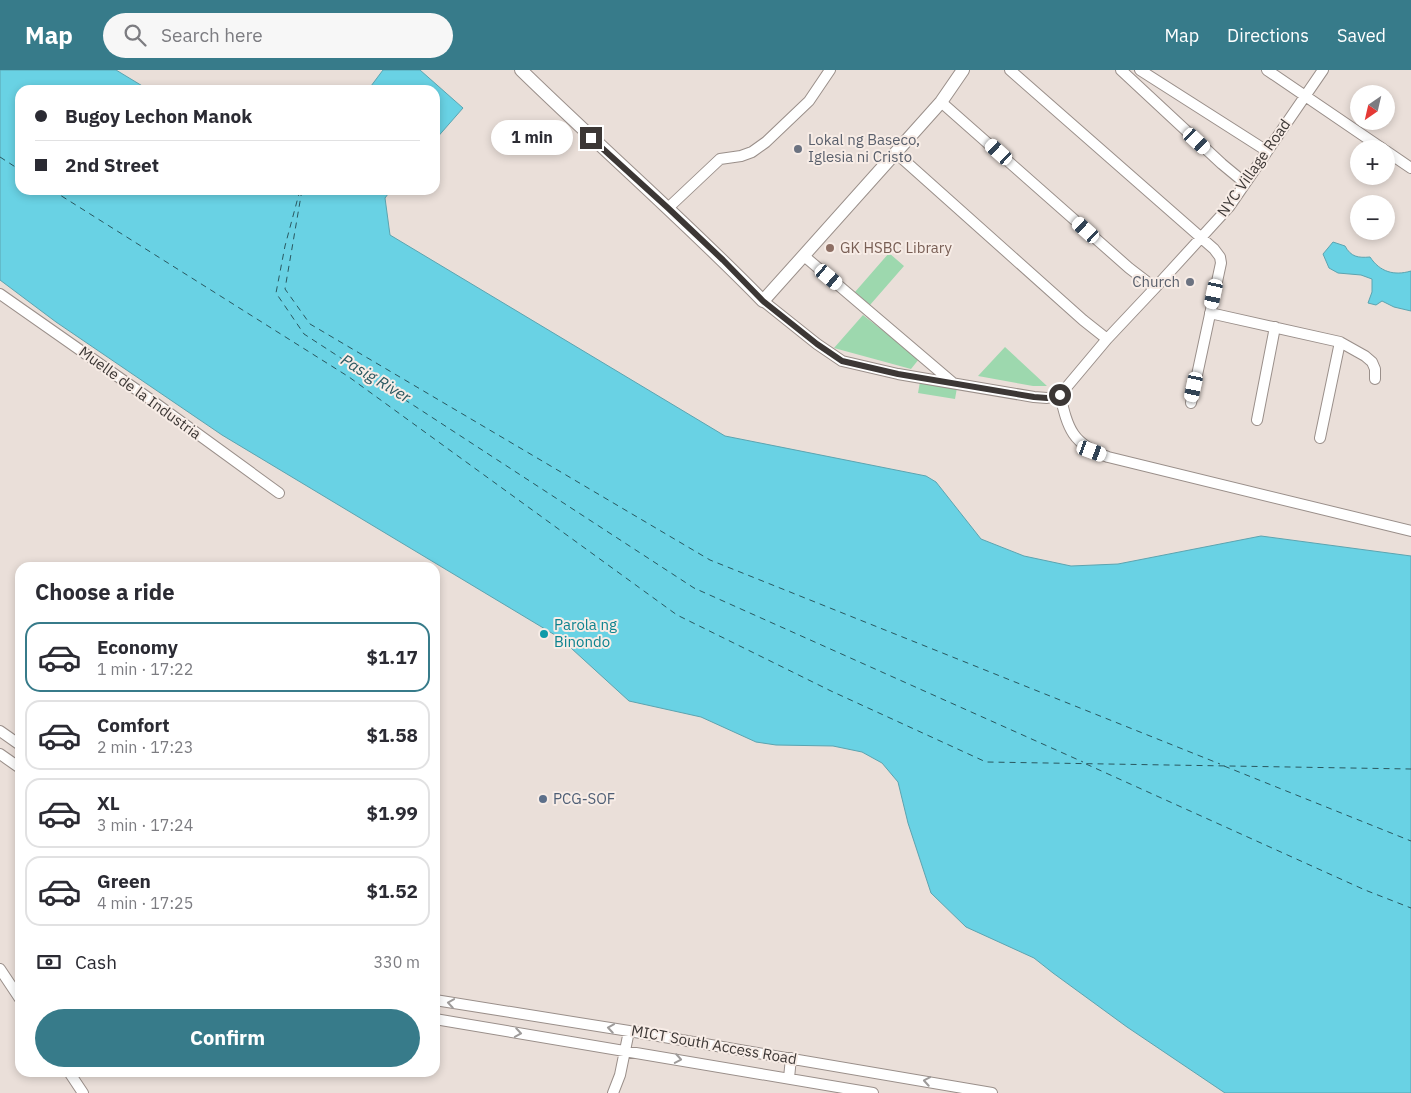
<!DOCTYPE html>
<html lang="en">
<head>
<meta charset="utf-8">
<style>
  :root { --surface:#fff; --page:#f7f7f7; --text:#2b2b33; --muted:#7c7c81; --line:#e1e1e2; --accent:#377b8a }
  body { margin:0; font-family:"IBM Plex Sans",sans-serif; background:var(--page); color:var(--text); height:100vh; display:flex; flex-direction:column; font-size:19px; white-space:nowrap }
  * { box-sizing:border-box; margin:0 }
  p { font-size:16px; color:var(--muted) }
  .icon { flex:none; width:28px; height:28px; fill:none; stroke:currentColor; stroke-width:2; stroke-linecap:round; stroke-linejoin:round }
  .map { position:relative; flex:1; overflow:hidden }
  .sheet { position:absolute; left:15px; top:492px; width:425px; height:515px; display:flex; flex-direction:column; background:var(--surface); border-radius:15px; box-shadow:0 2px 8px #0003 }
  .sheet>* { flex:none }
  .guide { position:absolute; left:15px; top:15px; width:425px; height:110px; border-radius:15px; box-shadow:0 2px 8px #0003; display:grid; align-content:center; height:110px; padding:0 20px; background:var(--surface) }
  .needle { width:32px; rotate:214deg }
  .fabs { position:absolute; left:1350px; top:15px; display:grid; gap:10px }
  .fabs a { display:grid; place-items:center; width:45px; height:45px; border-radius:50%; background:var(--surface); box-shadow:0 2px 8px #0003; font-size:25px }
  .end { position:absolute; width:22px; height:22px; margin:-11px; border:6px solid #3c3735; background:#fff; box-shadow:0 0 0 2px #fff }
  .from { border-radius:50% }
  .bubble { position:absolute; height:35px; border-radius:18px; background:var(--surface); box-shadow:0 2px 8px #0003; font-size:16px; font-weight:700; line-height:35px; text-align:center }
  .car { position:absolute; width:15px; height:30px; margin:-15px -8px; border-radius:6px; box-shadow:0 0 4px 1px #0007; background:linear-gradient(#fff 24%,#345 0 40%,#fff 0 76%,#345 0 86%,#fff 0) }
  .guide b { display:flex; align-items:center; gap:18px; height:48px; font-size:19px }
  .guide b+b { border-top:1px solid var(--line) }
  .guide i { width:12px; height:12px; background:var(--text) }
  ul { padding:0; list-style:none }
  li { display:flex; align-items:center; gap:15px; height:70px; margin:0 10px 8px; padding:0 10px; border:2px solid var(--line); border-radius:15px }
  li div { flex:1 }
  li b { display:block; font-size:19px }
  li em { font-style:normal; font-weight:700 }
  li.selected { border-color:var(--accent) }
  li>.icon { width:45px; height:45px; stroke-width:1.5 }
  h2 { padding:0 20px; font-size:22px; line-height:60px }
  .pay { display:flex; align-items:center; gap:12px; height:55px; padding:0 20px; font-size:19px }
  .pay p { margin-inline-start:auto }
  .button { display:flex; gap:10px; margin-top:auto; padding:10px 20px }
  .button a { flex:1; height:58px; border-radius:30px; background:var(--accent); color:#fff; font-size:20px; font-weight:700; line-height:58px; text-align:center }
  header { display:flex; align-items:center; gap:30px; box-sizing:border-box; height:70px; padding:0 25px; background:var(--accent); color:#fff }
  header strong { font-size:24px }
  nav { display:flex; gap:28px; margin-inline-start:auto; font-size:18px }
  .search { width:350px; height:45px; background:var(--page); display:flex; align-items:center; gap:12px; box-sizing:border-box; padding:0 18px; border-radius:28px; color:var(--muted); font-size:19px }
  .map>svg:first-child { display:block }
</style>
</head>
<body>
<header>
<strong>Map</strong>
<div class="search"><svg class="icon" aria-label="search" viewBox="0 0 24 24"><circle cx="10" cy="10" r="6"/><path d="M15 15l6 6"/></svg>Search here</div>
<nav><a>Map</a><a>Directions</a><a>Saved</a></nav>
</header>
<div class="map">
<svg width="1411" height="1023" viewBox="0 0 1411 1023">
  <rect width="100%" height="100%" fill="#eadfd9"/>
  <path fill="#9dd8ae" d="M889,183L904,196L870,235L855,222Z
    M863,245L919,289L911,299L834,278Z
    M1005,277L1047,316H1033L978,306Z
    M921,306L958,312L955,329L918,323Z"/>
  <path fill="#69d2e4" stroke="#5ca4b0" d="M0,0H116L149,20H20V120H391L385,128L390,165L725,366L926,406L936,412L981,469L1024,486L1071,496L1118,494L1261,466L1411,486V1023H1225L1127,957L1053,903L1034,888L966,857L931,823L908,753L898,712L882,693L862,682L833,676L776,675L756,672L701,647L629,631L560,568L222,365L56,252L0,210Z
    M383,0H420L463,38L435,70V20H368Z
    M1333,172L1345,176C1351,187 1358,188 1370,187C1380,202 1394,206 1411,201V241L1394,237L1382,231L1376,235L1368,233L1372,222V209L1361,205L1338,203L1329,198L1323,184Z"/>
  <g fill="none" stroke-linecap="round" stroke-linejoin="round">
    <path stroke="#2a5860" stroke-width="1" stroke-dasharray="6 5" stroke-linecap="butt" d="M0,87L20,100
      M52,120L349,307L677,545L831,621L986,692L1411,699
      M300,120L285,176L276,223L304,264L694,518L1083,692
      M302,120L285,219L310,254L710,490L1220,694
      M1086,694L1365,820L1411,838
      M1224,696L1411,771"/>
    <g stroke="#9a8f8a" stroke-width="12">
      <path id="minor" d="M1010,0L1214,179L1220,187L1221,193L1191,333
        M1121,0L1222,94L1245,113
        M1140,0L1267,81
        M1267,0L1383,79
        M941,32L1129,198L1155,218
        M1386,81L1411,98
        M896,83L1083,250L1107,269
        M668,138L720,89L741,86L752,82L766,72L809,31L830,0
        M804,186L952,312
        M0,224L147,327L279,423
        M763,231L817,274L842,291L898,304L1034,327L1047,328L1060,325
        M1210,243L1340,272L1365,286L1372,292L1375,299V309
        M1060,325L1107,269L1155,218L1229,137L1323,0
        M1060,325C1068,359 1072,374 1108,387L1411,461
        M1257,350L1275,257
        M1320,368L1340,272
        M0,661L20,675
        M0,684L20,698
        M0,899L20,929
        M435,930L629,961L992,1023
        M435,949L873,1023
        M69,1002L83,1023
        M789,1008L791,988
        M613,1023L620,1005L629,961"/>
    </g>
    <g stroke="#9a8f8a" stroke-width="14">
      <path id="tertiary" d="M521,0C601,78 685,151 763,231L941,32L963,0"/>
    </g>
    <use href="#minor" stroke="#fff" stroke-width="10"/>
    <use href="#tertiary" stroke="#fff" stroke-width="12"/>
  </g>
  <defs><path id="oneway-chevron" d="M-2-3.5L2.5 0L-2 3.5" fill="none" stroke-width="1.6" stroke-linecap="round" stroke-linejoin="round" transform="scale(1.25)"/></defs>
  <g stroke="#9e9b9a">
    <use href="#oneway-chevron" transform="translate(451 933) rotate(-171)"/>
    <use href="#oneway-chevron" transform="translate(611 958) rotate(-171)"/>
    <use href="#oneway-chevron" transform="translate(518 963) rotate(9)"/>
    <use href="#oneway-chevron" transform="translate(678 989) rotate(10)"/>
    <use href="#oneway-chevron" transform="translate(927 1011) rotate(-170)"/>
  </g>
  <g fill="none" stroke-linecap="round" stroke-linejoin="round">
    <path stroke="#3c3735" stroke-width="6" d="M591,68L668,138L723,190L763,231L817,274L842,291L898,304L1034,327L1047,328L1060,325"/>
  </g>
  <g fill="#6b7280" stroke="#f7ece6" stroke-width="2">
    <circle cx="798" cy="79" r="5"/>
    <circle cx="1190" cy="212" r="5"/>
  </g>
  <circle fill="#8d6e63" stroke="#f7ece6" stroke-width="2" cx="830" cy="178" r="5"/>
  <circle fill="#0f9aa8" stroke="#f7ece6" stroke-width="2" cx="544" cy="564" r="5"/>
  <circle fill="#5c6f8a" stroke="#f7ece6" stroke-width="2" cx="543" cy="729" r="5"/>
  <g text-anchor="middle" stroke-width="4" stroke-linejoin="round" paint-order="stroke">
    <g font-size="15" fill="#5b616d" stroke="#f7ece6" text-anchor="start">
      <text x="808" y="75">Lokal ng Baseco,<tspan x="808" dy="17">Iglesia ni Cristo</tspan></text>
      <text x="1180" y="217" text-anchor="end">Church</text>
    </g>
    <g font-size="15" fill="#3c3735" stroke="#f7ece6">
      <text transform="translate(1254 98) rotate(-55)" y="5">NYC Village Road</text>
      <text transform="translate(140 323) rotate(36)" y="5">Muelle de la Industria</text>
      <text transform="translate(714 975) rotate(10)" y="5">MICT South Access Road</text>
    </g>
    <g font-size="15" fill="#785e54" stroke="#f7ece6" text-anchor="start">
      <text x="840" y="183">GK HSBC Library</text>
    </g>
    <g font-size="15" fill="#0d838f" stroke="#f7ece6" text-anchor="start">
      <text x="554" y="560">Parola ng<tspan x="554" dy="17">Binondo</tspan></text>
    </g>
    <g font-size="15" fill="#4e5e75" stroke="#f7ece6" text-anchor="start">
      <text x="553" y="734">PCG-SOF</text>
    </g>
    <g font-size="16" font-style="italic" fill="#2a5860" stroke="#f7ece6">
      <text transform="translate(376 308) rotate(31)" y="6">Pasig River</text>
    </g>
  </g>
</svg>
<div class="fabs">
<a><svg class="needle" viewBox="-14 -14 28 28"><path d="M0-13l5 13h-10z" fill="#e53935"/><path d="M0 13l5-13h-10z" fill="#7c7c81"/></svg></a>
<a>+</a>
<a>−</a>
</div>
<i class="end from" style="left:1060px;top:325px"></i>
<i class="end" style="left:591px;top:68px"></i>
<div class="bubble" style="left:491px;top:50px;width:82px">1 min</div>
<i class="car" style="left:1197px;top:71px;rotate:133deg"></i>
<i class="car" style="left:999px;top:82px;rotate:312deg"></i>
<i class="car" style="left:1086px;top:160px;rotate:312deg"></i>
<i class="car" style="left:829px;top:207px;rotate:130deg"></i>
<i class="car" style="left:1214px;top:224px;rotate:192deg"></i>
<i class="car" style="left:1194px;top:317px;rotate:192deg"></i>
<i class="car" style="left:1092px;top:381px;rotate:110deg"></i>
<div class="guide">
<b><i class="from"></i>Bugoy Lechon Manok</b>
<b><i></i>2nd Street</b>
</div>
<section class="sheet">
<h2>Choose a ride</h2>
<ul>
<li class="selected"><svg class="icon" aria-label="car" viewBox="0 0 24 24"><path d="M5 17H2v-5l4-1 3-4h7l3 4 3 1v5h-3M9 17h6M6 11h13"/><circle cx="7" cy="17" r="2"/><circle cx="17" cy="17" r="2"/></svg><div><b>Economy</b><p>1 min · 17:22</p></div><em>$1.17</em></li>
<li><svg class="icon" aria-label="car" viewBox="0 0 24 24"><path d="M5 17H2v-5l4-1 3-4h7l3 4 3 1v5h-3M9 17h6M6 11h13"/><circle cx="7" cy="17" r="2"/><circle cx="17" cy="17" r="2"/></svg><div><b>Comfort</b><p>2 min · 17:23</p></div><em>$1.58</em></li>
<li><svg class="icon" aria-label="car" viewBox="0 0 24 24"><path d="M5 17H2v-5l4-1 3-4h7l3 4 3 1v5h-3M9 17h6M6 11h13"/><circle cx="7" cy="17" r="2"/><circle cx="17" cy="17" r="2"/></svg><div><b>XL</b><p>3 min · 17:24</p></div><em>$1.99</em></li>
<li><svg class="icon" aria-label="car" viewBox="0 0 24 24"><path d="M5 17H2v-5l4-1 3-4h7l3 4 3 1v5h-3M9 17h6M6 11h13"/><circle cx="7" cy="17" r="2"/><circle cx="17" cy="17" r="2"/></svg><div><b>Green</b><p>4 min · 17:25</p></div><em>$1.52</em></li>
</ul>
<div class="pay"><svg class="icon" aria-label="cash" viewBox="0 0 24 24"><path d="M3 7h18v10H3z"/><circle cx="12" cy="12" r="2"/></svg>Cash<p>330 m</p></div>
<div class="button"><a>Confirm</a></div>
</section>
</div>
</body>
</html>
